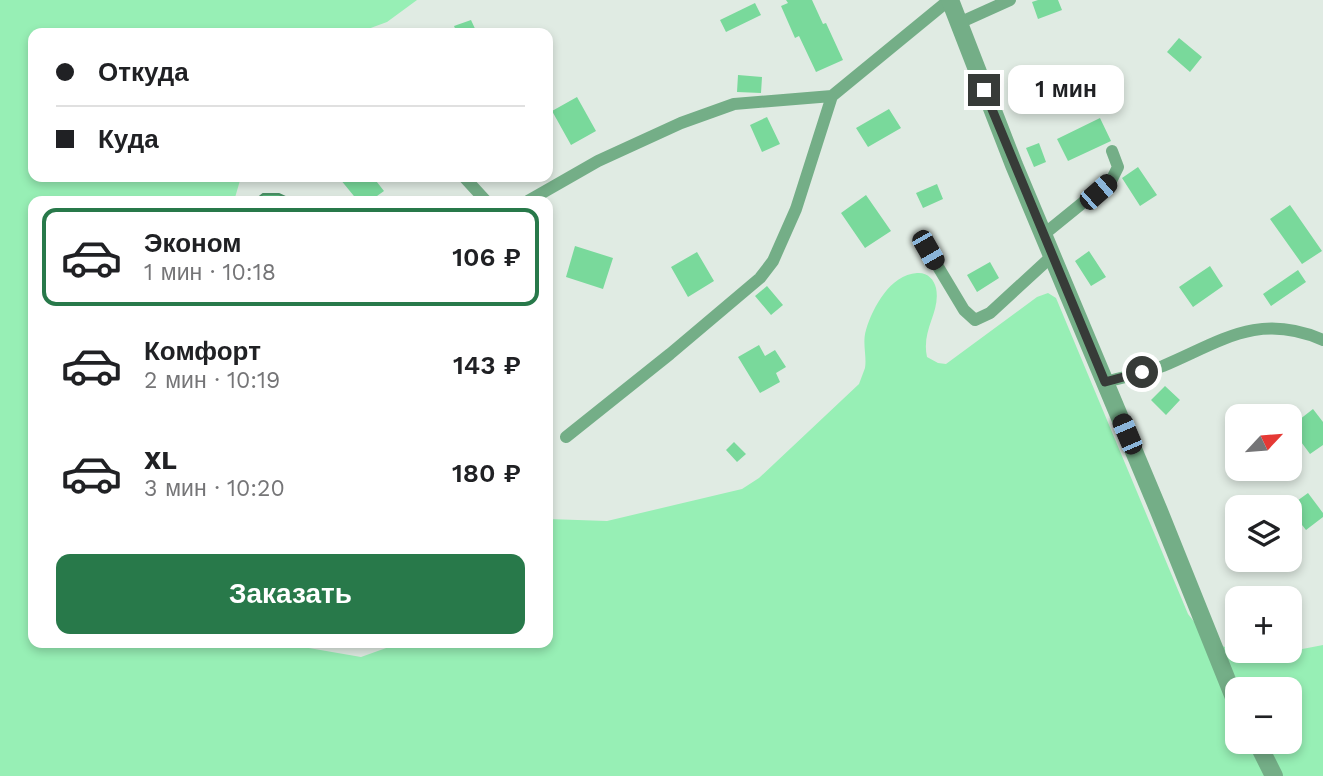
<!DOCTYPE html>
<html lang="ru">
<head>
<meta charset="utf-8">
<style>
  :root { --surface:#fff; --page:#f6f6f6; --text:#202124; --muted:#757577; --line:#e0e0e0; --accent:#28794a }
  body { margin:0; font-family:"Work Sans",sans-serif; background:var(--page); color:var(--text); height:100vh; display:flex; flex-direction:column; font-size:26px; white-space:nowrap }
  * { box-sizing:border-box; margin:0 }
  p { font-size:23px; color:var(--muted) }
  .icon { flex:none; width:38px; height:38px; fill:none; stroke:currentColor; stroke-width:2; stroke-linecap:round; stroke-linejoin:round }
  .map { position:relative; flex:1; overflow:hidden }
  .sheet { position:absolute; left:28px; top:196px; width:525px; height:452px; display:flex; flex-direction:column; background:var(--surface); border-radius:14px; box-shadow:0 4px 10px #0003 }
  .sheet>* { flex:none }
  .hud { position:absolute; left:28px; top:28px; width:525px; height:154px; border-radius:14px; box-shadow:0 4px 10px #0003; display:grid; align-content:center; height:154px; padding:0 28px; background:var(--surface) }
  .needle { width:46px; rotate:64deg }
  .buttons { position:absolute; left:1225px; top:404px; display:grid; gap:14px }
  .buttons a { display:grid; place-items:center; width:77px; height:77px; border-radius:14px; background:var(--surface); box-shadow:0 4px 10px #0003; font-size:35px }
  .end { position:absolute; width:32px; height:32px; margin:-16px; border:9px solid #373b38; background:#fff; box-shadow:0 0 0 4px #fff }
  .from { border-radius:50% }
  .bubble { position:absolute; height:49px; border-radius:14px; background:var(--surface); box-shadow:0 4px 10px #0003; font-size:23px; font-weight:600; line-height:49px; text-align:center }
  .car { position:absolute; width:21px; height:42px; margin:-21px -10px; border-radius:9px; box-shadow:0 0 5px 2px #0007; background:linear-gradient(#222 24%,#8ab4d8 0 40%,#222 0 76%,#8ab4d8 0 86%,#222 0) }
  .hud b { display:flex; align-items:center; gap:24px; height:66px; font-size:26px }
  .hud b+b { border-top:2px solid var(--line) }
  .hud i { width:18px; height:18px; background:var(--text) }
  ul { padding:12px 0 0; list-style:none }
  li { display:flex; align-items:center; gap:21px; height:98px; margin:0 14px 10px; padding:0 14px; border:4px solid transparent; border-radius:14px }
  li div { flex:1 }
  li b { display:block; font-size:26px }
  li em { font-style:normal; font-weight:600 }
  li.on { border-color:var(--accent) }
  li>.icon { width:63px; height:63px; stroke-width:1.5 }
  .cta { display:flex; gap:14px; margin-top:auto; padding:14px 28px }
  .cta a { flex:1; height:80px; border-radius:14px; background:var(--accent); color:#fff; font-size:28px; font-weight:600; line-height:80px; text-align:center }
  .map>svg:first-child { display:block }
</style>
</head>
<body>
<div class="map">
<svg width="1323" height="776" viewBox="0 0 1323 776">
  <rect width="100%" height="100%" fill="#e0ebe3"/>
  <path fill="#97efb5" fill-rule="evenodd" d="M0,0H417L387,22L357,33H33V177H241L234,201H33V642H295L303,647L361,657L403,642H548V519L607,521L742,489L759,478L859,384C861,379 863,373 865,368C867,356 862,343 866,330C873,307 890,275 917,273C927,272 934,279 936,288C941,312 921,329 927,357L938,363L946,364L1037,297L1048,293L1056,298L1188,614C1198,627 1214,644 1230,649C1258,658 1293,651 1323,645V776H0ZM1237,690H1290V742H1237Z"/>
  <path fill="#52b377" stroke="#4a8f64" stroke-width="2" d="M263,194H279L294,201H254Z"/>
  <path fill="#79d99b" d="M786,0H812L823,24L826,23L843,60L816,72L799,36L795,38L781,6L788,3Z
    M1038,0H1058L1062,10L1038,19L1032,2Z
    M755,3L761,15L726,32L720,20Z
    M471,20L477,33H457L454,26Z
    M1179,38L1202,57L1190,72L1167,52Z
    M738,75L762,77L761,93L737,92Z
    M1063,75L1073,96L1037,112L1028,92Z
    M577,97L596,131L571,145L552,111Z
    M889,109L901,128L868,147L856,128Z
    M767,117L780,144L762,152L750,125Z
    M1100,118L1111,141L1068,161L1057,139Z
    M1039,143L1046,162L1034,167L1026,148Z
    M1138,167L1157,195L1140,206L1122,178Z
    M343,177H373L384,191L370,201H358L340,179Z
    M937,184L943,199L923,208L916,193Z
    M866,195L891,231L865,248L841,213Z
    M1290,205L1322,251L1302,264L1270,219Z
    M575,246L613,258L603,289L566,277Z
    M1089,251L1106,277L1091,286L1075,261Z
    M697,252L714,281L688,297L671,267Z
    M990,262L999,278L977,292L967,275Z
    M1210,266L1223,286L1193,307L1179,287Z
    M1298,270L1306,282L1271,306L1263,294Z
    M767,286L783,305L771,315L755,296Z
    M759,345L765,356L775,350L786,367L776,373L780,382L760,393L738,357Z
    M1165,386L1180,400L1166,415L1151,400Z
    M1313,409L1323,422V445L1310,454L1290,427Z
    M734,442L746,454L737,462L726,450Z
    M1308,493L1323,513V517L1306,530L1290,510V506Z"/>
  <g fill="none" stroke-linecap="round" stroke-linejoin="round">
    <path stroke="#74ae87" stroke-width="12" d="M959,23L1010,0
      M464,177L486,201
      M528,201L598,161L681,123L734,104L832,96
      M1043,235L1112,179L1118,167L1112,151
      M928,250L964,310L975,320L990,313L1052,256
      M1105,382C1124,377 1145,373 1163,366C1222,341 1258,312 1323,340
      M566,437L670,354L760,278L773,261L796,209L832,96L949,0"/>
    <path stroke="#74ae87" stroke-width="18" d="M950,0L1014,165L1159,511L1237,705
      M1257,742L1274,776"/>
  </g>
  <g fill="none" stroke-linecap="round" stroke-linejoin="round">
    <path stroke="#373b38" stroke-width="9" d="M984,90L1105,382L1142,372"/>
  </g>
</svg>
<div class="buttons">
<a><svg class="needle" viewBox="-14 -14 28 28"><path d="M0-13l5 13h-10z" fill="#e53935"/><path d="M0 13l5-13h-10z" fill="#757577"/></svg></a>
<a><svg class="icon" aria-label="layers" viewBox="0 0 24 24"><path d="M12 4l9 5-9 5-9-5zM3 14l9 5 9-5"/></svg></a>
<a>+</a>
<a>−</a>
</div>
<i class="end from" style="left:1142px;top:372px"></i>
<i class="end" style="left:984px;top:90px"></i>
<div class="bubble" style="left:1008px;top:65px;width:116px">1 мин</div>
<i class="car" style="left:1098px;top:192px;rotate:49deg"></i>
<i class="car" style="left:928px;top:250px;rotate:150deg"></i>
<i class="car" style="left:1127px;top:434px;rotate:337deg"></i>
<div class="hud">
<b><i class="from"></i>Откуда</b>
<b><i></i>Куда</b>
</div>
<section class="sheet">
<ul>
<li class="on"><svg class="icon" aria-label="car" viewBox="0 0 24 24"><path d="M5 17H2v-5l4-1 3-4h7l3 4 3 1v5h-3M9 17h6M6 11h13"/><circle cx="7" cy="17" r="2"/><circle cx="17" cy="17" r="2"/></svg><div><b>Эконом</b><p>1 мин · 10:18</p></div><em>106 ₽</em></li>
<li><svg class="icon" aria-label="car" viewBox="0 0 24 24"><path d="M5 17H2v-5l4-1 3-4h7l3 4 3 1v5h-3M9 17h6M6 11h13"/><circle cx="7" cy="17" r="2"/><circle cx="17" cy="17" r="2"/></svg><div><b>Комфорт</b><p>2 мин · 10:19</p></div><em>143 ₽</em></li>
<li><svg class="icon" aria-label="car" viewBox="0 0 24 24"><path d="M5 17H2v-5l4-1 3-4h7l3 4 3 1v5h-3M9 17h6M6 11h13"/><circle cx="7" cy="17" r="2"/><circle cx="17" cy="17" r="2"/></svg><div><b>XL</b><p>3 мин · 10:20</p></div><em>180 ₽</em></li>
</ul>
<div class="cta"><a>Заказать</a></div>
</section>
</div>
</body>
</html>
